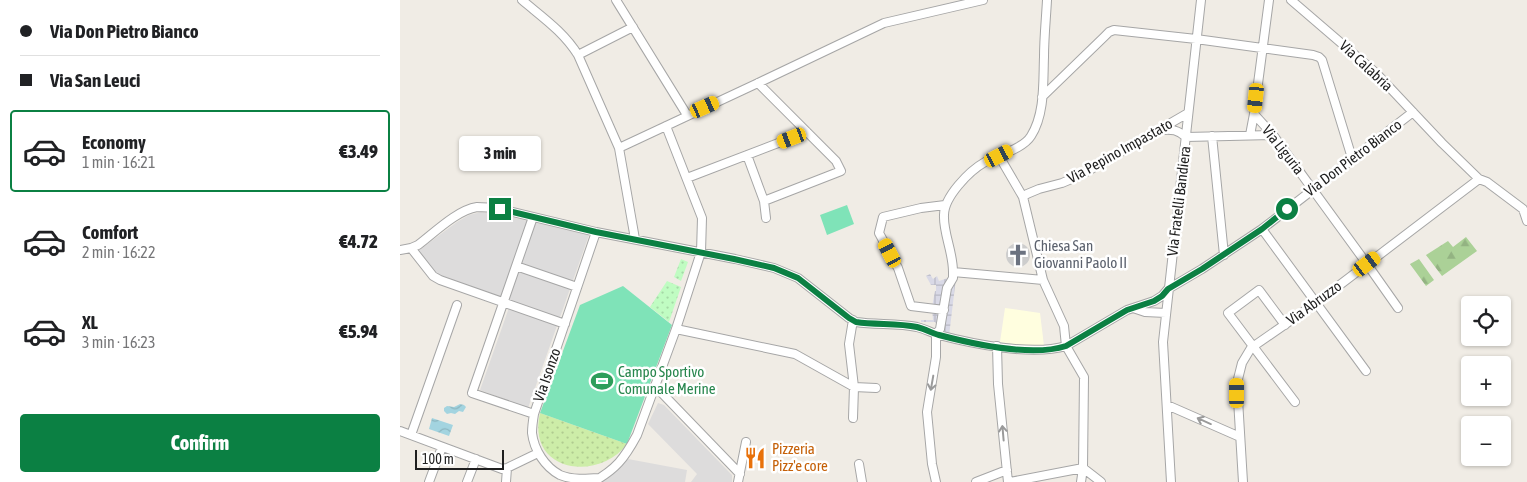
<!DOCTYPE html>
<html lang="en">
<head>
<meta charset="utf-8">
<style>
  :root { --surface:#fff; --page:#f6f6f6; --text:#202124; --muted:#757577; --line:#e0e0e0; --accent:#0b8043 }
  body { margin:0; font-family:"Asap Condensed",sans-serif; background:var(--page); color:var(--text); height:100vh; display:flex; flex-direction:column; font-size:19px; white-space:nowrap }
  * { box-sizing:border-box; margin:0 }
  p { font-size:16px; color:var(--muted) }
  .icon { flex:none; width:28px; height:28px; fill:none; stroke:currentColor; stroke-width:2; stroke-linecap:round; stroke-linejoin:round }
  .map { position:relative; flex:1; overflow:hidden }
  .panel { display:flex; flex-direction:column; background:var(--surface); width:400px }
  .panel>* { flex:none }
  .top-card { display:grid; align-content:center; height:110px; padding:0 20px; background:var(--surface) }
  .fabs { position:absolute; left:1061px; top:296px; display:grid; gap:10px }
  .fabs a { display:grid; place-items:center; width:50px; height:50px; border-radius:5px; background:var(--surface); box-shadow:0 1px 4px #0004; font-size:25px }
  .scale { position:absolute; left:15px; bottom:12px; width:89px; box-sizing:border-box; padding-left:5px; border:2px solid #1f1f1f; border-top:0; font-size:14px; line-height:18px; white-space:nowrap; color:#1f1f1f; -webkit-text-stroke:4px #fff; paint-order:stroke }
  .end { position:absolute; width:22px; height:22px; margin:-11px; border:6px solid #0b8043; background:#fff; box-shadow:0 0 0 2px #fff }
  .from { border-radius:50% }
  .bubble { position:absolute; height:35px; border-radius:5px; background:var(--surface); box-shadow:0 1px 4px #0004; font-size:16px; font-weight:800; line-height:35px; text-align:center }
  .car { position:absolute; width:15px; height:30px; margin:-15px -8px; border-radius:6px; box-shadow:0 0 4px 1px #0007; background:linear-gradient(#f5c518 24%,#345 0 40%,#f5c518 0 76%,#345 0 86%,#f5c518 0) }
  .top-card b { display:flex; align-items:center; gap:18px; height:48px; font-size:19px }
  .top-card b+b { border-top:1px solid var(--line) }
  .top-card i { width:12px; height:12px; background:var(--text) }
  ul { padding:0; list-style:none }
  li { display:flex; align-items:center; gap:15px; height:82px; margin:0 10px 8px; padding:0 10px; border:2px solid transparent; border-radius:5px }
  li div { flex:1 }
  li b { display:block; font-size:19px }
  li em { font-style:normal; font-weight:800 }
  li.on { border-color:var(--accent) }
  li>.icon { width:45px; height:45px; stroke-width:1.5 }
  .action { display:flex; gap:10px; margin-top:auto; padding:10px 20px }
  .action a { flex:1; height:58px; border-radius:5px; background:var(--accent); color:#fff; font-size:20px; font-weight:800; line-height:58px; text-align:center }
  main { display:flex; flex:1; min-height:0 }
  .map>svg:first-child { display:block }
</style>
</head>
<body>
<main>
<section class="panel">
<div class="top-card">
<b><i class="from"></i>Via Don Pietro Bianco</b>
<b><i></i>Via San Leuci</b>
</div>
<ul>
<li class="on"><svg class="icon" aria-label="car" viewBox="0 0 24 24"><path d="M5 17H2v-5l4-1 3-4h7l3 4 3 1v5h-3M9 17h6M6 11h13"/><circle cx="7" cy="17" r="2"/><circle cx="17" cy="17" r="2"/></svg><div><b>Economy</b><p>1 min · 16:21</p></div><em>€3.49</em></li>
<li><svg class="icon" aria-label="car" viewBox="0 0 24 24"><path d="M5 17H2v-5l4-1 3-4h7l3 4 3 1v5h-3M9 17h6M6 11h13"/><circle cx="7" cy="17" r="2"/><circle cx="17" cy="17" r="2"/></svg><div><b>Comfort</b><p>2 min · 16:22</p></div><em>€4.72</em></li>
<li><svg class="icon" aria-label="car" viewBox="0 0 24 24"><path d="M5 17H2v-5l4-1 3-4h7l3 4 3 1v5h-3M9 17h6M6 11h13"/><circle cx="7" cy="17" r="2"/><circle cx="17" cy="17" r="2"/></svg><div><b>XL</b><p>3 min · 16:23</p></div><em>€5.94</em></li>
</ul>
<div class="action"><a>Confirm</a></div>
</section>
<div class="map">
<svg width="1127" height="482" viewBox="0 0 1127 482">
  <defs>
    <pattern id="grass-dots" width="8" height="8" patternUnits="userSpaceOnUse" patternTransform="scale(1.25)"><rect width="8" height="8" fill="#cdeda8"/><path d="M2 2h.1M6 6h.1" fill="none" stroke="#b0cb90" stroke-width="1.8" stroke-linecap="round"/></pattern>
    <pattern id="forest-firs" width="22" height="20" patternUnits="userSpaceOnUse" patternTransform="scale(1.25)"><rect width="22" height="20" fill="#abd197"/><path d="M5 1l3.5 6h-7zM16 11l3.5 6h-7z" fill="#93b382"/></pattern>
    <pattern id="park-dots" width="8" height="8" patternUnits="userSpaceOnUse" patternTransform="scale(1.25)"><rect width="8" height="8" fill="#c0fcc2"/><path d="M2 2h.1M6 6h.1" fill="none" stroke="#a5d8a6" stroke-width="1.8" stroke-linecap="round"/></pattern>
    <pattern id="plaza-grid" width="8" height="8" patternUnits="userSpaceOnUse" patternTransform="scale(1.25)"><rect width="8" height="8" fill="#d9d9e6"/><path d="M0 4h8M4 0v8" fill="none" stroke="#babac5"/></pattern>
    <pattern id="water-waves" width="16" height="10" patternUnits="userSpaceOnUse" patternTransform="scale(1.25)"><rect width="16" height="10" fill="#a3d4e0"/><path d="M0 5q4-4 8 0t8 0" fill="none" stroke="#8cb6c0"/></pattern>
  </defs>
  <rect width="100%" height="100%" fill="#f0ece5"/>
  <path fill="#dddcdc" d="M81,212L106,216L189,235L128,408L80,390L111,302L38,276L18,251L57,222L69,215Z
    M258,403L264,405L329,472L332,475V482H291L297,474L248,424Z
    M228,459L287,470L285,482H202Z"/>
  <path fill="#fffedf" d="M605,308L640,313L644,346H627L600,342Z"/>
  <path fill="#cdcdcd" d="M606 255a12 12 0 1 1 24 0a12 12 0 1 1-24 0Z"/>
  <path fill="url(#grass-dots)" d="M140,413L227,444C199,482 126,473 140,413Z"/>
  <path fill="url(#forest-firs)" d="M1066,237L1077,251L1042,276L1026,255L1048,241L1053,247Z
    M1019,259L1034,280L1026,286L1010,264Z"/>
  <path fill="url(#park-dots)" d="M281,259L288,262L281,281L274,277Z
    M267,281L281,287L269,322L250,307Z"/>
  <path fill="#7fe3b8" d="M447,205L454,224L427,235L420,215Z
    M223,286L272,325L227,444L140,413L180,305Z"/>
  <path fill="url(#plaza-grid)" d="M530,274L533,279L537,276L539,281L551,277L556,278L549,336L545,335L535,322H521V320H533L532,307L535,291H536V285H531L526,276Z"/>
  <path fill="url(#water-waves)" d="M60,404L64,405L66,407L63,412L59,411L55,414L51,413L47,414L44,411V408L47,406L54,407Z
    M32,418L53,425L49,436L29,429Z"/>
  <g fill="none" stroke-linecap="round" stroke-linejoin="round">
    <g stroke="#a6a6a6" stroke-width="10">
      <path id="minor" d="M122,0C142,17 164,32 178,55L219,148
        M216,0L287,115
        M891,0L976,73L1042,143L1079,179L1087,182L1123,209L1127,221
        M178,55L233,27
        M358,83L436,161L441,171L364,201L366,218
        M642,97L704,37L709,32L714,30L796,39L913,55L919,57L922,60L952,158
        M854,114L873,135L967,264L998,308
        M762,130C772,129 778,130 786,137L873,135
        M850,135L854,114L869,0
        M812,136L824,255
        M347,155L364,201
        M599,156L623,197L643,280L664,326L666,346L684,377L683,468L681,482
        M287,178L407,132
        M623,197L627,194L639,189L662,183L681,175L788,113
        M133,217L72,393L134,414
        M862,229L966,371
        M196,232L134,414C133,420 132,427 132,433C134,450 145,467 160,475C172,480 186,479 199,478
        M235,239L219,148L358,83L484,23L583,0
        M11,248L33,276L40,280L165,324
        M0,250L11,248L18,245C34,233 57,210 77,207C85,207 93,208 100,209L196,232L335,259L374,268L398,278L449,318L456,322C476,325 497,323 517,327C525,329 532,333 539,335C573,344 632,356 666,346L727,310L754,301L762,296L768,289L802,269L862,229L1013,112
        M116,266L177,287
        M643,280L553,272C553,251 543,233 544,215C544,197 569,171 585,162C598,155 623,149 631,136C645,114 643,83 644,57C644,38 646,19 647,0
        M733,308L745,312L766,313
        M544,310L511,306L498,268L479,233L483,217L521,208L545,205
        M453,320L449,344L454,387L453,418
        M885,325L859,290L828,313L895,402
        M276,329L395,354L454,387L476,388
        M536,334L540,329L547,288L553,278V272
        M597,346L598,384L608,482
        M256,387L340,474
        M767,405L840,437
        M0,431L102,469L107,468L138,453
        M11,435L57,305
        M459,464L462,482
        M29,482L42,447
        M67,482L76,459
        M106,482L107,468
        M193,482C216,469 224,459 237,435L276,329L301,252L302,218L266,126
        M338,482L346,442
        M536,482L532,464L527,412L536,357V334
        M576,482L607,470
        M610,482L683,468L701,482
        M771,482L763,342L801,0
        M843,482L837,383L842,363L851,348L916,303L1079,179"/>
    </g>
    <use href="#minor" stroke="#fff" stroke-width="8"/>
  </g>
  <defs><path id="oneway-shaft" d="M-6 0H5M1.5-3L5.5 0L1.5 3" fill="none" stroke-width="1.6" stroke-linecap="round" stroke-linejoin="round" transform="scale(1.25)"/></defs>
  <g stroke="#9a9a9a">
    <use href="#oneway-shaft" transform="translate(532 383) rotate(100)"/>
    <use href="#oneway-shaft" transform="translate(804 421) rotate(-156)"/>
    <use href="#oneway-shaft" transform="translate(603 433) rotate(-95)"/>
  </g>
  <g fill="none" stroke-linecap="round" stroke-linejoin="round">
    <path stroke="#0b8043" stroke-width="6" d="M100,209L196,232L334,259L374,268L398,278L449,318L456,322C476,325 497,323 517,327C525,329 532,333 539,335C573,344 632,357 666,346L727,310L754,301L762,296L768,289L802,269L862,229L887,209"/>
  </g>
  <defs>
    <g id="church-bare" transform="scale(1.725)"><path d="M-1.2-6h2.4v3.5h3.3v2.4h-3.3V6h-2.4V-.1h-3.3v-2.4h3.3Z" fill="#6b7280" stroke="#fff" stroke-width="2.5" paint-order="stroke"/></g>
    <g id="stadium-bare" transform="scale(1.725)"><path d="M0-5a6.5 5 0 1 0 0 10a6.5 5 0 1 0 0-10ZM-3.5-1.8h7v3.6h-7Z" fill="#2e9e5b" stroke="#fff" stroke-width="2.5" paint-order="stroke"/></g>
    <g id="restaurant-bare" transform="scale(1.725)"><path d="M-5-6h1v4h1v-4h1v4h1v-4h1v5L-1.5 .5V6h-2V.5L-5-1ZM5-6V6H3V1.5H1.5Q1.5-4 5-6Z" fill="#e8710a" stroke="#fff" stroke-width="2.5" paint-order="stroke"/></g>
  </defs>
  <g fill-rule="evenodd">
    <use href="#church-bare" x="618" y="255"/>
    <use href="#stadium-bare" x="202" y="381"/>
    <use href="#restaurant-bare" x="355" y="458"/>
  </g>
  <g text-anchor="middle" stroke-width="5" stroke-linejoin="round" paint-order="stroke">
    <g font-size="15" fill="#1f1f1f" stroke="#fff">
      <text transform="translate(966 66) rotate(43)" y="5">Via Calabria</text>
      <text transform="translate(883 150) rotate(52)" y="5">Via Liguria</text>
      <text transform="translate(720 151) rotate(-29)" y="5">Via Pepino Impastato</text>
      <text transform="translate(953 158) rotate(-37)" y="5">Via Don Pietro Bianco</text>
      <text transform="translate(779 201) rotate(-83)" y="5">Via Fratelli Bandiera</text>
      <text transform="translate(914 303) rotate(-36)" y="5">Via Abruzzo</text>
      <text transform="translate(147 375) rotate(-71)" y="5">Via Isonzo</text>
    </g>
    <g font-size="15" fill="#5b616d" stroke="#fff" text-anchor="start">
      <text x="634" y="251">Chiesa San<tspan x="634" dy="17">Giovanni Paolo II</tspan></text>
    </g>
    <g font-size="15" fill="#27864d" stroke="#fff" text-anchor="start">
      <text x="218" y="377">Campo Sportivo<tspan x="218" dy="17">Comunale Merine</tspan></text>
    </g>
    <g font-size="15" fill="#c56008" stroke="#fff" text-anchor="start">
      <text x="372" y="454">Pizzeria<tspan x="372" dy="17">Pizz'e core</tspan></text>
    </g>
  </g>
</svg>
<div class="fabs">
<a><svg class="icon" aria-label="locate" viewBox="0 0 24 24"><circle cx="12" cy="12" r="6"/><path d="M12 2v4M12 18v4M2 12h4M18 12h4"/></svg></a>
<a>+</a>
<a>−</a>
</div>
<div class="scale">100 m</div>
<i class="end from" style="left:887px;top:209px"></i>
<i class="end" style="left:100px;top:209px"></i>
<div class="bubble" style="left:59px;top:136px;width:82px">3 min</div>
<i class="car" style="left:856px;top:98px;rotate:186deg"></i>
<i class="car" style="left:305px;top:107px;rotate:66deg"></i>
<i class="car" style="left:392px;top:138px;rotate:249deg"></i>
<i class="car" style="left:599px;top:156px;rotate:63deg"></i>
<i class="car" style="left:490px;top:253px;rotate:332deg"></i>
<i class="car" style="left:967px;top:264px;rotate:53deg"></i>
<i class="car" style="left:837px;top:393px;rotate:0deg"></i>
</div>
</main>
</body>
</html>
